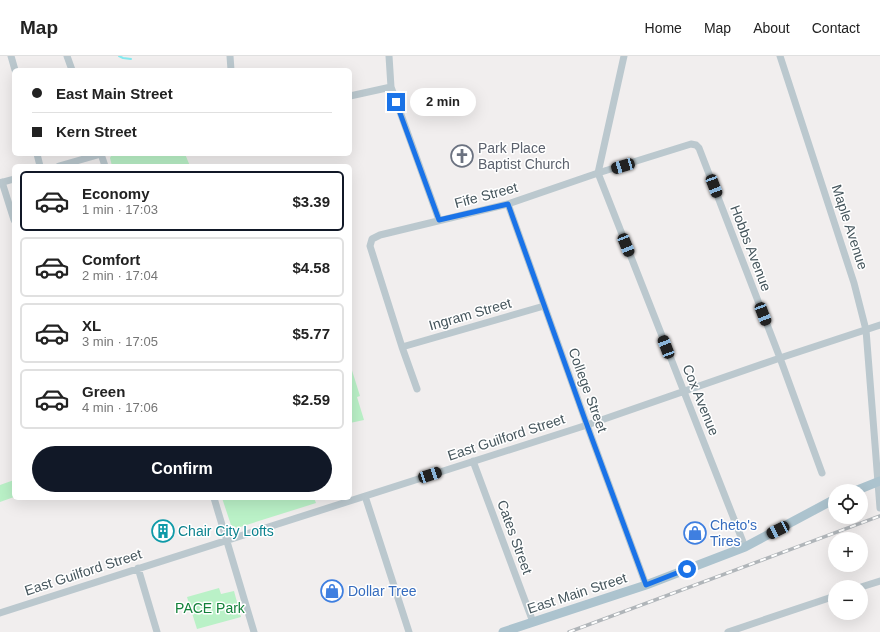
<!DOCTYPE html>
<html lang="en">
<head>
<meta charset="utf-8">
<style>
  :root { --surface:#fff; --page:#f6f6f6; --text:#222; --muted:#767676; --line:#e0e0e0; --accent:#111827 }
  body { margin:0; font-family:Helvetica,sans-serif; background:var(--page); color:var(--text); height:100vh; display:flex; flex-direction:column; font-size:15px; white-space:nowrap }
  * { box-sizing:border-box; margin:0 }
  p { font-size:13px; color:var(--muted) }
  .icon { flex:none; width:22px; height:22px; fill:none; stroke:currentColor; stroke-width:2; stroke-linecap:round; stroke-linejoin:round }
  .map { position:relative; flex:1; overflow:hidden }
  .drawer { position:absolute; left:12px; top:108px; width:340px; height:336px; display:flex; flex-direction:column; background:var(--surface); border-radius:6px; box-shadow:0 4px 16px #0002 }
  .drawer>* { flex:none }
  .guide { position:absolute; left:12px; top:12px; width:340px; height:88px; border-radius:6px; box-shadow:0 4px 16px #0002; display:grid; align-content:center; height:88px; padding:0 20px; background:var(--surface) }
  .controls { position:absolute; left:828px; top:428px; display:grid; gap:8px }
  .controls a { display:grid; place-items:center; width:40px; height:40px; border-radius:50%; background:var(--surface); box-shadow:0 4px 16px #0002; font-size:20px }
  .end { position:absolute; width:18px; height:18px; margin:-9px; border:5px solid #1a73e8; background:#fff; box-shadow:0 0 0 2px #fff }
  .from { border-radius:50% }
  .bubble { position:absolute; height:28px; border-radius:14px; background:var(--surface); box-shadow:0 4px 16px #0002; font-size:13px; font-weight:700; line-height:28px; text-align:center }
  .car { position:absolute; width:12px; height:24px; margin:-12px -6px; border-radius:5px; box-shadow:0 0 3px 1px #0007; background:linear-gradient(#222 24%,#8ab4d8 0 40%,#222 0 76%,#8ab4d8 0 86%,#222 0) }
  .guide b { display:flex; align-items:center; gap:14px; height:38px; font-size:15px }
  .guide b+b { border-top:1px solid var(--line) }
  .guide i { width:10px; height:10px; background:var(--text) }
  ul { padding:7px 0 0; list-style:none }
  li { display:flex; align-items:center; gap:12px; height:60px; margin:0 8px 6px; padding:0 12px; border:2px solid var(--line); border-radius:6px }
  li div { flex:1 }
  li b { display:block; font-size:15px }
  li em { font-style:normal; font-weight:700 }
  li.active { border-color:var(--accent) }
  li>.icon { width:36px; height:36px; stroke-width:1.5 }
  .action { display:flex; gap:8px; margin-top:auto; padding:8px 20px }
  .action a { flex:1; height:46px; border-radius:24px; background:var(--accent); color:#fff; font-size:16px; font-weight:700; line-height:46px; text-align:center }
  header { display:flex; align-items:center; gap:24px; box-sizing:border-box; height:56px; padding:0 20px; background:var(--surface); border-bottom:1px solid var(--line) }
  header strong { font-size:19px }
  nav { display:flex; gap:22px; margin-inline-start:auto; font-size:14px }
  .map>svg:first-child { display:block }
</style>
</head>
<body>
<header>
<strong>Map</strong>
<nav><a>Home</a><a>Map</a><a>About</a><a>Contact</a></nav>
</header>
<div class="map">
<svg width="880" height="576" viewBox="0 0 880 576">
  <rect width="100%" height="100%" fill="#f1eeee"/>
  <path fill="#baf1c7" d="M122,98H185L190,110H112L110,102L111,100Z
    M350,308L360,340L357,341L364,364L350,367Z
    M14,424V441L0,446V429Z
    M222,442H314L316,447L237,472L231,469Z
    M219,532L221,538L234,535L241,561L197,573L187,541Z"/>
  <g fill="none" stroke-linecap="round" stroke-linejoin="round">
    <path stroke="#85e9ef" stroke-width="2" d="M119,0L123,2L131,3"/>
    <path stroke="#bbc8ce" stroke-width="7" d="M11,0L15,14
      M67,0L72,14
      M230,0L231,14
      M389,0L391,31L439,164
      M624,0L598,117L745,491
      M780,0L854,227L866,274L880,452
      M350,40L391,31
      M37,98L40,110
      M101,98L105,110
      M59,110L101,98
      M2,126L14,164
      M0,127L14,123
      M508,148L587,369L646,529
      M402,291L544,250
      M417,333L402,291L370,190L372,183L380,179L508,148L598,117L691,88L696,89L699,92L780,302L822,417
      M473,405L533,566
      M365,440L409,576
      M214,442L254,576
      M138,512L157,576
      M861,531L880,525
      M0,557L587,369L780,302L880,269
      M728,576L835,540"/>
    <path stroke="#acc3ce" stroke-width="9" d="M855,435L880,425
      M503,576L646,529L745,491L835,443"/>
    <g stroke="#b0b5b9" stroke-width="3.5">
      <path id="rail" d="M569,576L880,460"/>
    </g>
    <use href="#rail" stroke="#fff" stroke-width="2" stroke-dasharray="6" stroke-linecap="butt"/>
  </g>
  <g fill="none" stroke-linecap="round" stroke-linejoin="round">
    <path stroke="#1a73e8" stroke-width="5" d="M396,46L439,164L508,148L584,361L646,529L687,513"/>
  </g>
  <defs>
    <g id="church-ring" transform="scale(1.15)"><circle r="9.5" fill="#fff" stroke="#6b7280" stroke-width="1.5"/><path d="M-1.2-6h2.4v3.5h3.3v2.4h-3.3V6h-2.4V-.1h-3.3v-2.4h3.3Z" fill="#6b7280"/></g>
    <g id="building-ring" transform="scale(1.15)"><circle r="9.5" fill="#fff" stroke="#0f9aa8" stroke-width="1.5"/><path d="M-4-6H4V6H1V3H-1V6H-4ZM-2.5-4.3h1.7v1.8h-1.7ZM.8-4.3h1.7v1.8H.8ZM-2.5-1h1.7V.8h-1.7ZM.8-1h1.7V.8H.8Z" fill="#0f9aa8"/></g>
    <g id="shop-ring" transform="scale(1.15)"><circle r="9.5" fill="#fff" stroke="#3f7fe0" stroke-width="1.5"/><path d="M-5-2.5h2.3a2.7 3.5 0 0 1 5.4 0H5L5.5 6h-11ZM-1.5-2.5h3a1.5 2.3 0 0 0-3 0Z" fill="#3f7fe0"/></g>
  </defs>
  <g fill-rule="evenodd">
    <use href="#church-ring" x="462" y="100"/>
    <use href="#building-ring" x="163" y="475"/>
    <use href="#shop-ring" x="695" y="477"/>
    <use href="#shop-ring" x="332" y="535"/>
  </g>
  <g text-anchor="middle" stroke-width="3" stroke-linejoin="round" paint-order="stroke">
    <g font-size="14" fill="#5b616d" stroke="#fff" text-anchor="start">
      <text x="478" y="97">Park Place<tspan x="478" dy="16">Baptist Church</tspan></text>
    </g>
    <g font-size="14" fill="#45555c" stroke="#fff">
      <text transform="translate(486 139) rotate(-15)" y="5">Fife Street</text>
      <text transform="translate(850 171) rotate(72)" y="5">Maple Avenue</text>
      <text transform="translate(751 192) rotate(69)" y="5">Hobbs Avenue</text>
      <text transform="translate(470 258) rotate(-16)" y="5">Ingram Street</text>
      <text transform="translate(588 334) rotate(70)" y="5">College Street</text>
      <text transform="translate(701 344) rotate(68)" y="5">Cox Avenue</text>
      <text transform="translate(506 381) rotate(-18)" y="5">East Guilford Street</text>
      <text transform="translate(515 481) rotate(70)" y="5">Cates Street</text>
      <text transform="translate(83 516) rotate(-18)" y="5">East Guilford Street</text>
      <text transform="translate(577 537) rotate(-18)" y="5">East Main Street</text>
    </g>
    <g font-size="14" fill="#366cbe" stroke="#fff" text-anchor="start">
      <text x="710" y="474">Cheto's<tspan x="710" dy="16">Tires</tspan></text>
      <text x="348" y="540">Dollar Tree</text>
    </g>
    <g font-size="14" fill="#0d838f" stroke="#fff" text-anchor="start">
      <text x="178" y="480">Chair City Lofts</text>
    </g>
    <g font-size="14" fill="#13813a" stroke="#fff">
      <text x="210" y="557">PACE Park</text>
    </g>
  </g>
</svg>
<div class="controls">
<a><svg class="icon" aria-label="locate" viewBox="0 0 24 24"><circle cx="12" cy="12" r="6"/><path d="M12 2v4M12 18v4M2 12h4M18 12h4"/></svg></a>
<a>+</a>
<a>−</a>
</div>
<i class="end from" style="left:687px;top:513px"></i>
<i class="end" style="left:396px;top:46px"></i>
<div class="bubble" style="left:410px;top:32px;width:66px">2 min</div>
<i class="car" style="left:623px;top:110px;rotate:254deg"></i>
<i class="car" style="left:714px;top:130px;rotate:159deg"></i>
<i class="car" style="left:626px;top:189px;rotate:158deg"></i>
<i class="car" style="left:763px;top:258px;rotate:159deg"></i>
<i class="car" style="left:666px;top:291px;rotate:339deg"></i>
<i class="car" style="left:430px;top:419px;rotate:72deg"></i>
<i class="car" style="left:778px;top:474px;rotate:243deg"></i>
<div class="guide">
<b><i class="from"></i>East Main Street</b>
<b><i></i>Kern Street</b>
</div>
<section class="drawer">
<ul>
<li class="active"><svg class="icon" aria-label="car" viewBox="0 0 24 24"><path d="M5 17H2v-5l4-1 3-4h7l3 4 3 1v5h-3M9 17h6M6 11h13"/><circle cx="7" cy="17" r="2"/><circle cx="17" cy="17" r="2"/></svg><div><b>Economy</b><p>1 min · 17:03</p></div><em>$3.39</em></li>
<li><svg class="icon" aria-label="car" viewBox="0 0 24 24"><path d="M5 17H2v-5l4-1 3-4h7l3 4 3 1v5h-3M9 17h6M6 11h13"/><circle cx="7" cy="17" r="2"/><circle cx="17" cy="17" r="2"/></svg><div><b>Comfort</b><p>2 min · 17:04</p></div><em>$4.58</em></li>
<li><svg class="icon" aria-label="car" viewBox="0 0 24 24"><path d="M5 17H2v-5l4-1 3-4h7l3 4 3 1v5h-3M9 17h6M6 11h13"/><circle cx="7" cy="17" r="2"/><circle cx="17" cy="17" r="2"/></svg><div><b>XL</b><p>3 min · 17:05</p></div><em>$5.77</em></li>
<li><svg class="icon" aria-label="car" viewBox="0 0 24 24"><path d="M5 17H2v-5l4-1 3-4h7l3 4 3 1v5h-3M9 17h6M6 11h13"/><circle cx="7" cy="17" r="2"/><circle cx="17" cy="17" r="2"/></svg><div><b>Green</b><p>4 min · 17:06</p></div><em>$2.59</em></li>
</ul>
<div class="action"><a>Confirm</a></div>
</section>
</div>
</body>
</html>
